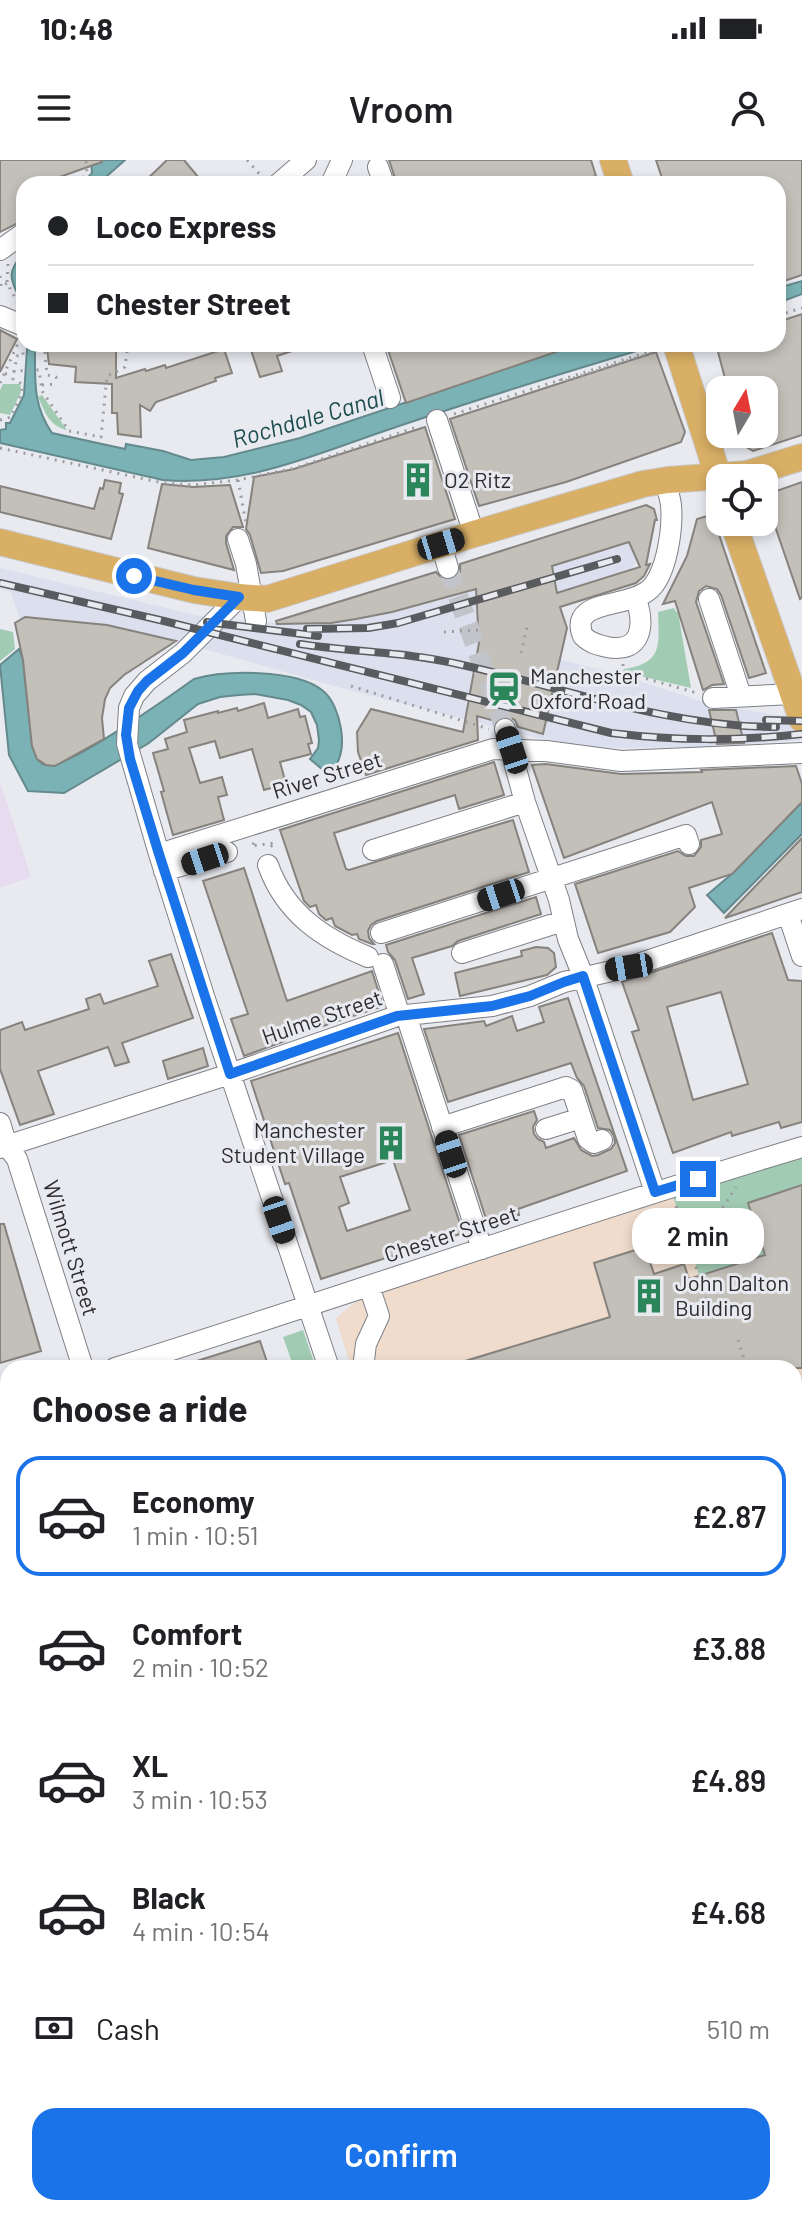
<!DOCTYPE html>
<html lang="en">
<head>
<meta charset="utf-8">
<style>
  :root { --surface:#fff; --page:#f6f6f6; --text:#202124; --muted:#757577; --line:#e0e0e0; --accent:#1a73e8 }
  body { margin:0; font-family:Barlow,sans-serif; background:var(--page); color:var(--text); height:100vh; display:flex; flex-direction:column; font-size:30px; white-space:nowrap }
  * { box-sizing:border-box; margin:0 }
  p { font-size:26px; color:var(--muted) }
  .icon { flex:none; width:44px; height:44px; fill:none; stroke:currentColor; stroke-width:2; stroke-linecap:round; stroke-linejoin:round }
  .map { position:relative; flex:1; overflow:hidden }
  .drawer { position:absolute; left:0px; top:1200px; width:802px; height:856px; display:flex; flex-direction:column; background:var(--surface); border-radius:24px 24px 0 0; box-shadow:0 4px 12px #0003 }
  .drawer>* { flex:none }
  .guide { position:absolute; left:16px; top:16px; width:770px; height:176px; border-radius:24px; box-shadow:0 4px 12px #0003; display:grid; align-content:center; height:176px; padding:0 32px; background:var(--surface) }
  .needle { width:52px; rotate:10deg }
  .tools { position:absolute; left:706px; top:216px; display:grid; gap:16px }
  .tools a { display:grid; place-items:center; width:72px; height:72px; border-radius:16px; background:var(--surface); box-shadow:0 4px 12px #0003; font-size:40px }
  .end { position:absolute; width:36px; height:36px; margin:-18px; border:10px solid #1a73e8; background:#fff; box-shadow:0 0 0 4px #fff }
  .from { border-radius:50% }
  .bubble { position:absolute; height:56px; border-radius:24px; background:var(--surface); box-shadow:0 4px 12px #0003; font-size:26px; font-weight:600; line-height:56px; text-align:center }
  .car { position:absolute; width:24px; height:48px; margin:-24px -12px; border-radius:10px; box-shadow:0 0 6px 2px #0007; background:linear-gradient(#222 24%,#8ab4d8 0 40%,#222 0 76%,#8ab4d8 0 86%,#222 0) }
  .guide b { display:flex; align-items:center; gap:28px; height:76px; font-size:30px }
  .guide b+b { border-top:2px solid var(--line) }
  .guide i { width:20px; height:20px; background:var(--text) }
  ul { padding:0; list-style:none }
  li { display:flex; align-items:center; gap:24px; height:120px; margin:0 16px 12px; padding:0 16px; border:4px solid transparent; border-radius:24px }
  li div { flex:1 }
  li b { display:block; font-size:30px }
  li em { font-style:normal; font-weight:600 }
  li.current { border-color:var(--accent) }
  li>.icon { width:72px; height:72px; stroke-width:1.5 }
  h2 { padding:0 32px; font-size:36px; line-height:96px }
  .pay { display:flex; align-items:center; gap:20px; height:88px; padding:0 32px; font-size:30px }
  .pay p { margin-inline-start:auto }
  .action { display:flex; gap:16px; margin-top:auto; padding:16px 32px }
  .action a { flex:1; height:92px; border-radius:24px; background:var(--accent); color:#fff; font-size:32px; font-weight:600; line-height:92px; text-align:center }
  .status { display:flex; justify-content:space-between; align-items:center; height:56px; padding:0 40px; background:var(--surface); direction:ltr }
  .status svg { height:22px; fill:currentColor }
  header { display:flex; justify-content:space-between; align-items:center; height:104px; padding:0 32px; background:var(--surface); font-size:36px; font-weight:600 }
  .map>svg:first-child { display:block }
</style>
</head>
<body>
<div class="status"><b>10:48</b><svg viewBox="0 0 49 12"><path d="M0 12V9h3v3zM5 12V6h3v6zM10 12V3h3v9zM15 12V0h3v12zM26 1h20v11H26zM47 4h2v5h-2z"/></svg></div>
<header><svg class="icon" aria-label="menu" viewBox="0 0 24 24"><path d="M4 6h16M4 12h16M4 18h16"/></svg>Vroom<svg class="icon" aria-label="person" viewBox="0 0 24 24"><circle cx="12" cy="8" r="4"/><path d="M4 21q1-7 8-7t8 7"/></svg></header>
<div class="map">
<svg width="802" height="2056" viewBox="0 0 802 2056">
  <rect width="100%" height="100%" fill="#e8eaf0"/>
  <path fill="#dcdfed" d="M629,382L637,401L631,410L596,435L560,447L567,468L561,500L614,513L707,543L776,555H802V580L718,587L608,588L576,585L537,578L345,529L176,481L107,465L48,458L25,457L20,460L11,432L0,429V408L195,455L226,460L286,463H331L379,455L434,442Z"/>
  <path fill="#e7dbef" d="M0,622L31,717L0,728Z"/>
  <path fill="#efdccc" d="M802,987V2056H584V2048H794V1208H351L336,1158L382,1121Z
    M8,1943V2048H311L313,2056H0V1945Z"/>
  <path fill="#a1cbb2" d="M3,224H20L21,232L10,255L0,253V230Z
    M42,235L67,270C49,266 45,252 38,237Z
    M674,448L676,452H678L691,528L623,512L624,509C663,503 659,485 658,452Z
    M0,469L13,472L15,489L0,501Z
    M802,987V1025L765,1095L699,1115L670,1027Z
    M303,1170L316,1208H294L283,1177Z"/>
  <path fill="#7bb2b5" stroke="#648a8d" stroke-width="2" d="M91,0H125L98,24H82L92,13Z
    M24,92V145H22C13,120 3,117 24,92Z
    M802,121V134L778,143V128Z
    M579,184H649L650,187C566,212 482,238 399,266C320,292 249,327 163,320L0,283V270L6,269V263H10L24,235L27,189H35C35,221 33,246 52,273L125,289L126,284L163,291L191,300L224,297L300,278Z
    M19,489L23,500L32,586C35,594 37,603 46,605C65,611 173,534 194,519C225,510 295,509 322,530C333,538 339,556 341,569C344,588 341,599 330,616L310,599L318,588L319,580L317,565L311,552L301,545L288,540L255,534L239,535L220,537L198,544L149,583L64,633L28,631L9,595L0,505Z
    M802,642V674L724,753L707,735L734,712Z"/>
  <path fill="#c3bfb9" stroke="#86827d" stroke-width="2" fill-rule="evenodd" d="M0,0H102V2L40,24H24V60L0,72Z
    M167,0H184L204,24H142Z
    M389,0H591L596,16L571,24H397Z
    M656,0H802V115L778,123V24H664Z
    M802,154V275L753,291L743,285L740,274H764V230H728L716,184H778V162Z
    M0,170L17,179L0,212Z
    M249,184H303L304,187L277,196L282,211L260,217Z
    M386,184H573V186L406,243Z
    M47,189L116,190V218L145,209L146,211L165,205L166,208L224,189L232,213L215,218L216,221L156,242L150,251L140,245L141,277L118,274L117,253H112V224L75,222L76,207L49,204Z
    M656,192L685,272L681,282L566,322L479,346L450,259Z
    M425,267L455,359L283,411L261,413L250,375L246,369L254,317L294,309Z
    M105,320L121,323L119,333L123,334L111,379L0,352V326L94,349L100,328L103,329Z
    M802,322V438L800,439L766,340L768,334Z
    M162,324L193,327L230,325L243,367H233L226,376V383L234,410L148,388Z
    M646,345L654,349L657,360H655L646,405L650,404L644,416L636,423L560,447L567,468L543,574L518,567L515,560L509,557H501L495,561L477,556L478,580L366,615L358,592L357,572L371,549L463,572L479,483L476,429L392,452L356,459L331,463L277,464L276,461L436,412L444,420H452L460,412V404ZM629,382L640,407L557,433L552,406Z
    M707,356L714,360L766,513L749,518L721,435L717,429L706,426L699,431L696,442L724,524L712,525L703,530L675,441L663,444L687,396L697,359Z
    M25,457L107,465L176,481L124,515L110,528L105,539L102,558L104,579L55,606L46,605L37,599L32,586L23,500L15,463Z
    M264,543L268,558L298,549L300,557L305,556L312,583L308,584L311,594L280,602L286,624L264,630L252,589L220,598L215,581L189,588L200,623L222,617L227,635L218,637L224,660L173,675L161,632L164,631L153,593L168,589L165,579L187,572L184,560L218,551V553L237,548L238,551Z
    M709,550H736L744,583L717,584Z
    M494,602L504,635L459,649L455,635L334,673L346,709L349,710L513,660L529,712L377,761L371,765L368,771L369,778L374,784H372L359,779L357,774L352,775L335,766L332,758L326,760L319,754L316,745L310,747L304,741L280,670Z
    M546,604L621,614L702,612L701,610L796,606L802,624V642L732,714L689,728L695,747L670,772L598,793L575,724L678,691L686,696H694L701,687V680L722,674L712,642L564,698L532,605Z
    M802,678V732L725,758L744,738Z
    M244,708L287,841L372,811L383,846L284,879L285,881L244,896L231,859L248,854L203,721Z
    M536,737L541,754L458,781L452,786L412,798L424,834L408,839L395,800L388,792L386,785Z
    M772,773L788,820L802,821V962L781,968L779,962L732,976L731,972L673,993L632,872L639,870L622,822ZM721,832L748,924L693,940L667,847Z
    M536,787L548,788L554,793L556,807L547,815L460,836L455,813L522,796L521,791Z
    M171,794L193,858L122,883L129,902L115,906L108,887L38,911L54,954L20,965L0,909V870L22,862L25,870L89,849L86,839L100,834L104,844L158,826L149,801Z
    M568,838L627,1011L518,1049L519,1055L488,1065L459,975L534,951L537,960L533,967L534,974L538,979L544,982L546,988L574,978L581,990L592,996L598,995L611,989L615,983L614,976L610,970L598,968L584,926L577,918L571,903L448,942L424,869L484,861L486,866L512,856L517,871L544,862L539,847Z
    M398,873L463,1073L321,1119L289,1023L285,1024L251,921ZM393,1000L410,1050L347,1071L339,1047L349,1043L340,1017Z
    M203,888L208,906L168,919L163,901Z
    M802,1025V1208H452V1205L610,1157L594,1103L645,1087L654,1114L684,1104L689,1119L765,1095L748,1043Z
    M0,1064H4L41,1191L0,1203Z
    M260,1181L269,1208H184V1205Z"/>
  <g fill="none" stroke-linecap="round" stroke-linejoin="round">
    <path stroke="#c3c4ca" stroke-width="20" stroke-dasharray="20 10" stroke-linecap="butt" d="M448,408L505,569"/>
    <g stroke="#7f8086" stroke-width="22">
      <path id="minor" d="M378,7L384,24
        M278,24L306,0
        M331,24L342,0
        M0,90L24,73
        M0,156L24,166
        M372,184L390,238
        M437,260L474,374
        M238,379L246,404L256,461
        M441,384L448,408
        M239,437L183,493L147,521L134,536L129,548L127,584L159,694L205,839L329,1208
        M636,439C645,465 642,494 607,487C598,485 590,483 583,476C568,438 629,449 650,429C667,413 673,368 671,345C670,337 667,328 665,320
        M709,439L741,536
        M713,538L793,534
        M505,569L525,642L559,740L568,779L583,816L655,1032
        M373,690L525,642
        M159,694L493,589L546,591L621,601L802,593
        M268,705C285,753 322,778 368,797
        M164,711L227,692
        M788,754L802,796
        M381,773L686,675L689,684
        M462,793L563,761
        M383,804L398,850
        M406,855L482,1089
        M0,963L7,986L17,999L83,1208
        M442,967L566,927L572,930L588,979L594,983L602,980
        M546,969L581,958
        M0,988L230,914L397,856L492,846L530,836L564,822L629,807L802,749
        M115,1208C344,1136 572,1056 802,987
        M363,1208L366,1184L379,1156L369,1126
        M0,1251L8,1249
        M794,1348L802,1345
        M0,1507L8,1531
        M794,1509L802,1507
        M0,1722L8,1719
        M794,1770L802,1767
        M794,1967L802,1964
        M0,2017L8,2016
        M101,2048L102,2056
        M344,2056V2048
        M576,2056L600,2048"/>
    </g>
    <g stroke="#c8c8c9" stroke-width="28">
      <path id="major" d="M613,0L621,24
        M676,184L720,322
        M733,362L802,559
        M0,382L194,430L239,437L267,439L474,374L643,324L668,320L747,314L802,297
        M0,1945L8,1943"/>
    </g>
    <g stroke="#c8c8c9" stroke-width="32">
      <path id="highway" d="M794,1262L802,1260
        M794,1286L802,1284
        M794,1328L802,1326
        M0,1397L8,1398
        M0,1437L8,1438"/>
    </g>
    <path stroke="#9b9da1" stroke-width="3" stroke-dasharray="2 6" stroke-linecap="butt" d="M247,0L263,18
      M78,24L87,13L86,0
      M8,104L7,123L19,145
      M0,116L1,127L7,123
      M778,155L802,148
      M44,184L47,215L56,217L57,224
      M5,214L15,211L39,210L42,231L69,271L101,277L107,216L125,207L128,184
      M560,219L561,222L657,191
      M0,223L19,181
      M42,225L57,224
      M454,254L651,191
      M0,260L11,257L22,233V224L13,219L17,196H23V189
      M0,288L163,323L193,325L238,320L295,308L420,266
      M238,320L246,363
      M444,472L480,470
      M521,493L527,467
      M623,504V512L697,533
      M351,526L489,569
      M254,683L251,686L275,683L269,688
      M676,1046L706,1138
      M692,1095L736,1027
      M738,1180L747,1208
      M794,2005L802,2030
      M64,2048L65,2056
      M269,2048L271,2056"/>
    <use href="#minor" stroke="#fff" stroke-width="20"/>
    <use href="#major" stroke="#d9af66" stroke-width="26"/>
    <use href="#highway" stroke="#bf7900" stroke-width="30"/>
    <g stroke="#5a5b5e" stroke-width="8">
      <path id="rail" d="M0,423L164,461L611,573C678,581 735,581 802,574
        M207,462L318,476
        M307,469L368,468L398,463L617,399
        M300,484C352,492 407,492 458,504C562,527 668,567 776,567
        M766,560L802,561"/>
    </g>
    <use href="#rail" stroke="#e8eaf0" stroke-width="5" stroke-dasharray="15" stroke-linecap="butt"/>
  </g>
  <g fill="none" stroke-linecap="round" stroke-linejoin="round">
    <path stroke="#1a73e8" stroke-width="10" d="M134,416L194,430L239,437L183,493L147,521L138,531L129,548L126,575L130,599L159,694L230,914L397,856L492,846L530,836L564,822L583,816L655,1032L698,1019"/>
  </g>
  <defs>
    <g id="building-bare" transform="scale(2.76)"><path d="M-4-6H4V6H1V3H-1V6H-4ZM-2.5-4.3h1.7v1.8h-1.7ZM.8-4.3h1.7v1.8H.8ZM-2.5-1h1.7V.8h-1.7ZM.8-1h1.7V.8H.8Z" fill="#2b865b" stroke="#e8eaf0" stroke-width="2.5" paint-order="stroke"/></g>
    <g id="station-bare" transform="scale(2.76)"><path d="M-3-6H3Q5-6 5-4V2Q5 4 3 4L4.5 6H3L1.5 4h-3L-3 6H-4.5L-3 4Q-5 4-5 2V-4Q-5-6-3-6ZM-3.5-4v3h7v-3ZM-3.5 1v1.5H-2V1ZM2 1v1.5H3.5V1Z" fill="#2b865b" stroke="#e8eaf0" stroke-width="2.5" paint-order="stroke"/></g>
  </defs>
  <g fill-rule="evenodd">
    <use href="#building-bare" x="418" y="320"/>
    <use href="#station-bare" x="504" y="529"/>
    <use href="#building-bare" x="391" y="983"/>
    <use href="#building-bare" x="649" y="1136"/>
  </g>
  <g text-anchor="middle" stroke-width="6" stroke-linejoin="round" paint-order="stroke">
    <g font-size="22" fill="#2d2d30" stroke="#e8eaf0" text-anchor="start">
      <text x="444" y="328">O2 Ritz</text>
      <text x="530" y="524">Manchester<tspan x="530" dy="25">Oxford Road</tspan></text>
      <text x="365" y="978" text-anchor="end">Manchester<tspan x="365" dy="25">Student Village</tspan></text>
      <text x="675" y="1131">John Dalton<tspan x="675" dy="25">Building</tspan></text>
    </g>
    <g font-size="22" fill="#2d2d30" stroke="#e8eaf0">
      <text transform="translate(327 615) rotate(-17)" y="8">River Street</text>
      <text transform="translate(322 857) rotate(-19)" y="8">Hulme Street</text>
      <text transform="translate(451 1074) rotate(-18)" y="8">Chester Street</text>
      <text transform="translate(71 1088) rotate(73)" y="8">Wilmott Street</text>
    </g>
    <g font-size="24" font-style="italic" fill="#1b4d4f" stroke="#e8eaf0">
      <text transform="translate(308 259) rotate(-16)" y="8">Rochdale Canal</text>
    </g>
  </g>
</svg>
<div class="tools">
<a><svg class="needle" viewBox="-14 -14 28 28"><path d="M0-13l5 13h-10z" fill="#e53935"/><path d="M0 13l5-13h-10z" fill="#757577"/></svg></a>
<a><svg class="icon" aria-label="locate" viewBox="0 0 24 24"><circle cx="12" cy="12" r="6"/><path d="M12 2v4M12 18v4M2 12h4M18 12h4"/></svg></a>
</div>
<i class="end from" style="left:134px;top:416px"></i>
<i class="end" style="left:698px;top:1019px"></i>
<div class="bubble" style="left:632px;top:1048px;width:132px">2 min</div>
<i class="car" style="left:441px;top:384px;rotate:73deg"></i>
<i class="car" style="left:512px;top:590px;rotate:342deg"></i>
<i class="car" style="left:205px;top:699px;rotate:252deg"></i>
<i class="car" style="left:501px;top:735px;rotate:252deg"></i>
<i class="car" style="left:629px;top:807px;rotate:261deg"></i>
<i class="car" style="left:451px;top:994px;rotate:342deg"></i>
<i class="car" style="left:279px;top:1060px;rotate:161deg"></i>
<div class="guide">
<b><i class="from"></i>Loco Express</b>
<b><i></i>Chester Street</b>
</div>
<section class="drawer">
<h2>Choose a ride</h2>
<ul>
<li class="current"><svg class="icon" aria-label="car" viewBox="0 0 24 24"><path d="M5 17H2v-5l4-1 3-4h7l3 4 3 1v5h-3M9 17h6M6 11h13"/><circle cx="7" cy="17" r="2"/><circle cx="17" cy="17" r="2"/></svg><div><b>Economy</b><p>1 min · 10:51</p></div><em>£2.87</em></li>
<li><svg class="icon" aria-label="car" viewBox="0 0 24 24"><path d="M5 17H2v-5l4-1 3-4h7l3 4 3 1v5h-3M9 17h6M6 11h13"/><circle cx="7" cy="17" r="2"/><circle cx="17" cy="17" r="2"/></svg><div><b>Comfort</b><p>2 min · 10:52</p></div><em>£3.88</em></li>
<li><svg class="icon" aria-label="car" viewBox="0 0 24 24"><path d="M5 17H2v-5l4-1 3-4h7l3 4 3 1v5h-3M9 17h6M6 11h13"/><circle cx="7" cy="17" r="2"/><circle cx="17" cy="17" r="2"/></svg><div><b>XL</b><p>3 min · 10:53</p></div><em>£4.89</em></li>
<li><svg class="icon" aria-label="car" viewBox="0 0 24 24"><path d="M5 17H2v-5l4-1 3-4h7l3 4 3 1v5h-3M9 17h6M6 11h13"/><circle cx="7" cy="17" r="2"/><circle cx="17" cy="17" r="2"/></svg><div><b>Black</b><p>4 min · 10:54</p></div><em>£4.68</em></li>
</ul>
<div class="pay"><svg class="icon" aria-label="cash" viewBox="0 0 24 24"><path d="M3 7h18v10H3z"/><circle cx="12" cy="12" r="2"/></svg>Cash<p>510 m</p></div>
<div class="action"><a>Confirm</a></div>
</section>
</div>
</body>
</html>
